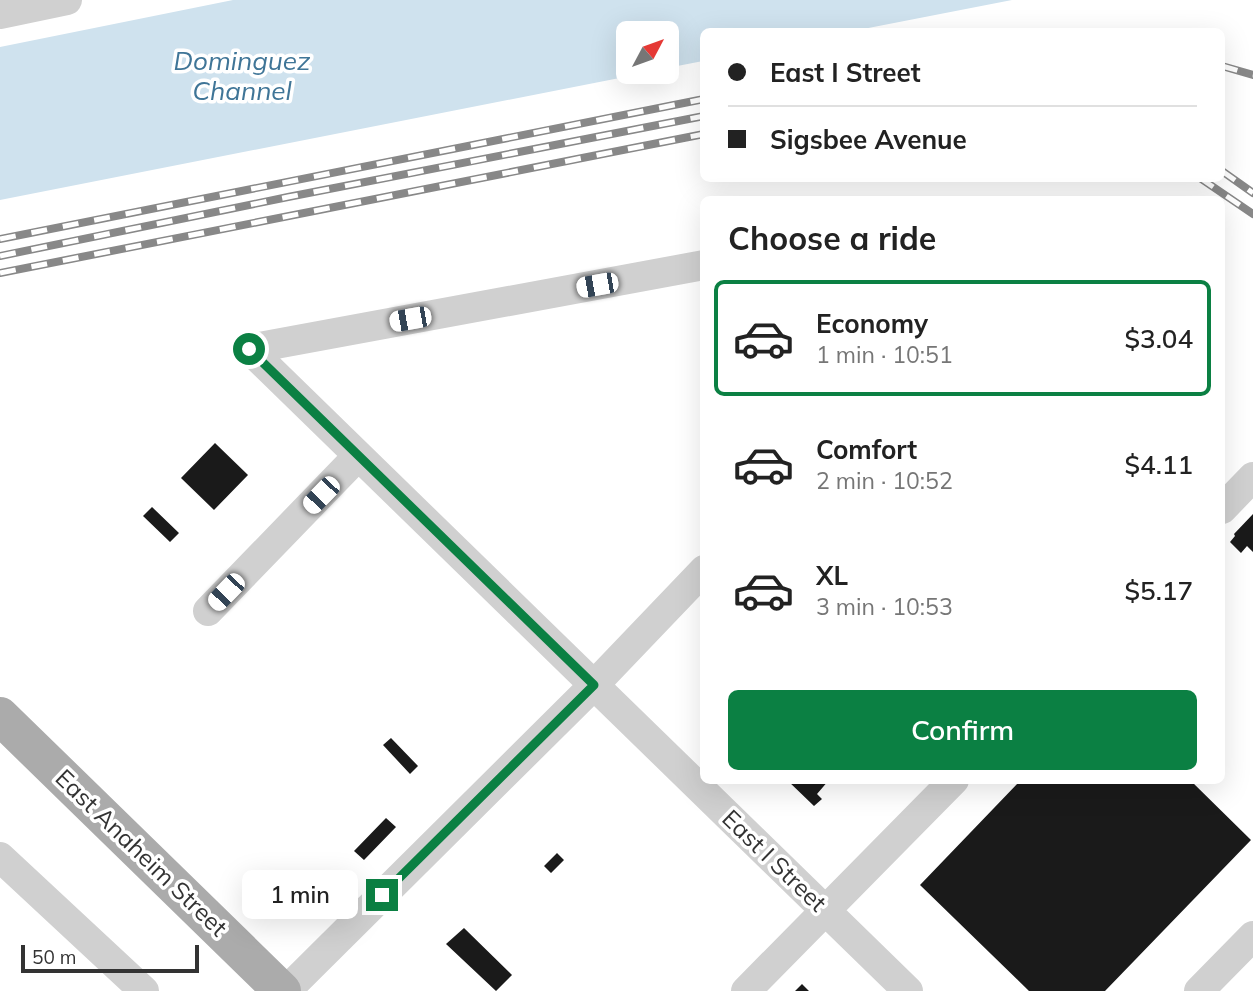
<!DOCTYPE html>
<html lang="en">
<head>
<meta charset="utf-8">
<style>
  :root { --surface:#fff; --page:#f2f2f2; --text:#222; --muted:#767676; --line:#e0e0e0; --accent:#0b8043 }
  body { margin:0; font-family:Mulish,sans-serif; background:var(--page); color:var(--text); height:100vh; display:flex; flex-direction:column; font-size:26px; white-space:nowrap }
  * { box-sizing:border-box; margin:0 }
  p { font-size:23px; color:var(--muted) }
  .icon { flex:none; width:38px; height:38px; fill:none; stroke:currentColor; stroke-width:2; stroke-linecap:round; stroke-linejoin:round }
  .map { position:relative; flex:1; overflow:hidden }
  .panel { position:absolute; left:700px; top:196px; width:525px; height:588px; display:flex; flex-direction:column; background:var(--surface); border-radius:10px; box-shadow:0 7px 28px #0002 }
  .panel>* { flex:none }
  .banner { position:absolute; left:700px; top:28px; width:525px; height:154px; border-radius:10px; box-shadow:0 7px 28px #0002; display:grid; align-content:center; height:154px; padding:0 28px; background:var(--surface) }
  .needle { width:46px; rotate:49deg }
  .tools { position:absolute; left:616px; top:21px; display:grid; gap:14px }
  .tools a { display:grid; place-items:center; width:63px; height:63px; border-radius:10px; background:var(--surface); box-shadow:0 7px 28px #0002; font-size:35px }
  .scale { position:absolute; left:21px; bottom:18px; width:178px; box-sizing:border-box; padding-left:7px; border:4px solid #333; border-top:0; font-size:19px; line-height:24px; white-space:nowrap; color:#333; -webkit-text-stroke:5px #fff; paint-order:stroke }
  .end { position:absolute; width:32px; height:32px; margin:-16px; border:9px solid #0b8043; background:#fff; box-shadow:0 0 0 4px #fff }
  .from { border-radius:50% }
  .bubble { position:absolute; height:49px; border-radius:10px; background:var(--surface); box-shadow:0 7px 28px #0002; font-size:23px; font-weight:600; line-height:49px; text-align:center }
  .car { position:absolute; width:21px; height:42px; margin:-21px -10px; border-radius:9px; box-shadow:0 0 5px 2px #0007; background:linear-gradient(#fff 24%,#345 0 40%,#fff 0 76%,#345 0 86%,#fff 0) }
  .banner b { display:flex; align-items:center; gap:24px; height:66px; font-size:26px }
  .banner b+b { border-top:2px solid var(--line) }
  .banner i { width:18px; height:18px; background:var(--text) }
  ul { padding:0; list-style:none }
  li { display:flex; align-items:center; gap:21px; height:116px; margin:0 14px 10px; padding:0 14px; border:4px solid transparent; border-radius:10px }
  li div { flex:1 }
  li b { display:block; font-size:26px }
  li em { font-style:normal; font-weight:600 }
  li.selected { border-color:var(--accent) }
  li>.icon { width:63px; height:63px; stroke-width:1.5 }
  h2 { padding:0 28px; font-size:32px; line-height:84px }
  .action { display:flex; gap:14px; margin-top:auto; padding:14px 28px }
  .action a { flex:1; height:80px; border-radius:10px; background:var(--accent); color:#fff; font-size:28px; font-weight:600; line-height:80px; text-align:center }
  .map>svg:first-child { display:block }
</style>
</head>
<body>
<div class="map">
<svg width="1253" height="991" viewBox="0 0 1253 991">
  <rect width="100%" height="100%" fill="#fff"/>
  <path fill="#cfe2ee" d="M233,0H1012L853,31L704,32L703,61L667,68V33H628V72H650L0,200V47Z"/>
  <path fill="#1a1a1a" d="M215,443L248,475L214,510L181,478Z
    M152,507L179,533L170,542L143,516Z
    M1253,514V552L1247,546L1241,553L1230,542L1235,536L1234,534Z
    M391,738L418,766L410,774L383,745Z
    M787,780H829L817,794L822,799L814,806Z
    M1021,780H1190L1251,840L1105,991H1029L920,885Z
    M386,818L396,827L364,860L354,851Z
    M557,853L564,860L551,873L544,866Z
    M464,928L512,975L496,991L446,944Z
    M802,984L809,991H795Z"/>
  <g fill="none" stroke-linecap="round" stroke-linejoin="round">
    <path stroke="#d0d0d0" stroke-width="30" d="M0,14L67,0
      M249,349L908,991
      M249,349L704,265
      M1222,509L1253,477
      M208,611L358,456
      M0,857L144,991
      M286,991L594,685L704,570
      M746,991L954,780
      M1199,991L1253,936"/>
    <path stroke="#ababab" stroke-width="38" d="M0,716L282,991"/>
    <g stroke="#888" stroke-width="8">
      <path id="rail" d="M1222,66L1253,75
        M1222,171L1253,193
        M1200,178L1253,214
        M0,239L704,99
        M0,256L288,197L704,116
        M0,273L704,134"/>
    </g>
    <use href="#rail" stroke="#fff" stroke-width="5" stroke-dasharray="16" stroke-linecap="butt"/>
  </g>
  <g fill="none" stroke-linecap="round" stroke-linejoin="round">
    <path stroke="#0b8043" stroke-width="9" d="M249,349L594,685L382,895"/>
  </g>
  <g text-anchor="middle" stroke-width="7" stroke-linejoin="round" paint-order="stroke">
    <g font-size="24" fill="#333" stroke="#fff">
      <text transform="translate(141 853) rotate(44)" y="8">East Anaheim Street</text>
      <text transform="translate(774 861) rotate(44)" y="8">East I Street</text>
    </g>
    <g font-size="26" font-style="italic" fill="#3f7597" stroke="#fff">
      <text x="242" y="70">Dominguez<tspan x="242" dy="30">Channel</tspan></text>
    </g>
  </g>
</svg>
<div class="tools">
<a><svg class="needle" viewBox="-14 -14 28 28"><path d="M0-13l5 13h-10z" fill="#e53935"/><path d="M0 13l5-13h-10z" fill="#767676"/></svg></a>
</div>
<div class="scale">50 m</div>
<i class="end from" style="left:249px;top:349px"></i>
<i class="end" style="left:382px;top:895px"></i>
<div class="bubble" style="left:242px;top:870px;width:116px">1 min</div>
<i class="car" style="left:597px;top:285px;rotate:260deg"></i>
<i class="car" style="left:410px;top:319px;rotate:260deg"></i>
<i class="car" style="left:321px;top:495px;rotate:224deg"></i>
<i class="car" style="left:226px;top:592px;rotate:224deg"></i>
<div class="banner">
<b><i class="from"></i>East I Street</b>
<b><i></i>Sigsbee Avenue</b>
</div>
<section class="panel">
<h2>Choose a ride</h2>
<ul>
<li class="selected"><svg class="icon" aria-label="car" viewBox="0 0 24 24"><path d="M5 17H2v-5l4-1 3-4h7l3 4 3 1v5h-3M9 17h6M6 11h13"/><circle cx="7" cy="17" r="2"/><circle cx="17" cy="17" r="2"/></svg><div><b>Economy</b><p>1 min · 10:51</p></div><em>$3.04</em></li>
<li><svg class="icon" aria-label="car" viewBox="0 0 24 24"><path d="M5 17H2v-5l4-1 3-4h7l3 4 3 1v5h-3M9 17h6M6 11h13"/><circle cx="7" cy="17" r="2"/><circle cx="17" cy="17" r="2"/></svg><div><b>Comfort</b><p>2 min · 10:52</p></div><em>$4.11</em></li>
<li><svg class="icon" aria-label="car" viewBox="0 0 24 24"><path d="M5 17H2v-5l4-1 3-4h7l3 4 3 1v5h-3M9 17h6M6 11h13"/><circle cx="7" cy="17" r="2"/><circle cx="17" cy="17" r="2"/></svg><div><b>XL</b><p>3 min · 10:53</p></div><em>$5.17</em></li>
</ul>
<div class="action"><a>Confirm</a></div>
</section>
</div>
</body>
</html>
